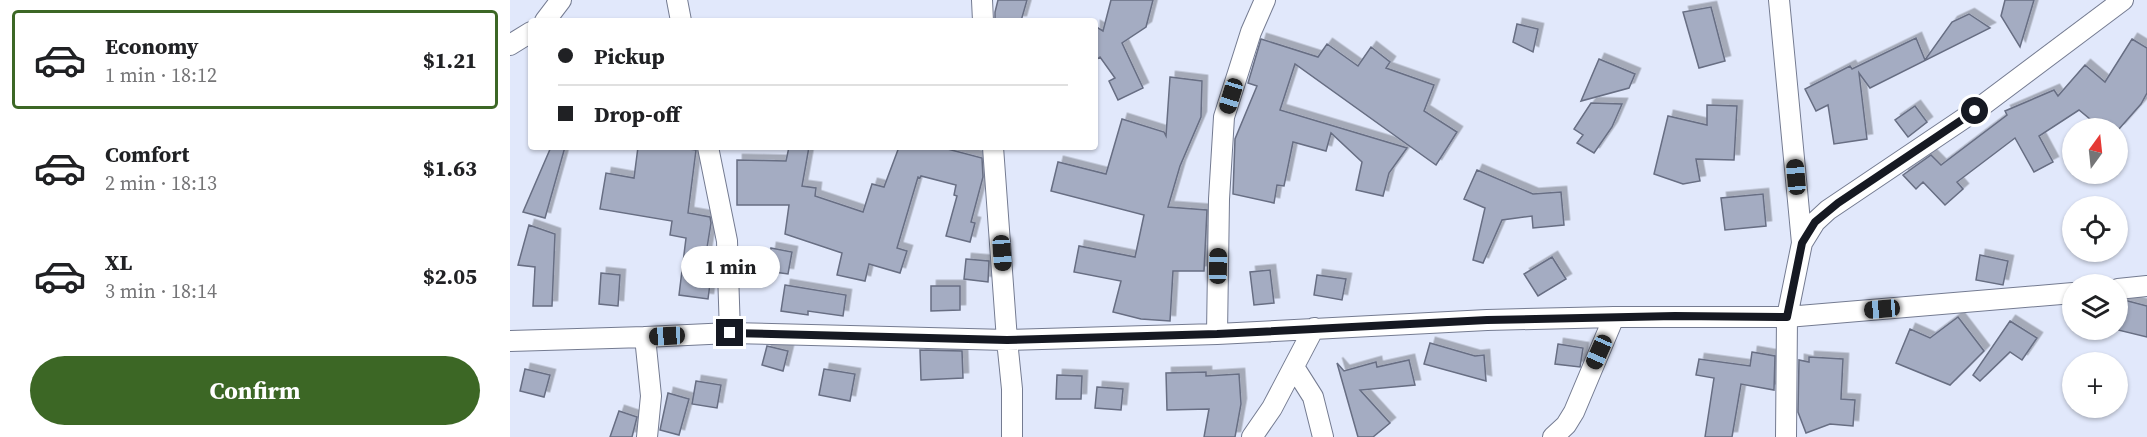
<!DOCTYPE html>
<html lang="en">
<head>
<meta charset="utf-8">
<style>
  :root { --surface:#fff; --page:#f6f6f6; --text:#202124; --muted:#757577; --line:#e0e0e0; --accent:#3c6725 }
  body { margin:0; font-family:"Source Serif 4",serif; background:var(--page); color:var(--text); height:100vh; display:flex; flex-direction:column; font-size:22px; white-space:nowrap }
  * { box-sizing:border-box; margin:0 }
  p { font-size:20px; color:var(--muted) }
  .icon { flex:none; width:33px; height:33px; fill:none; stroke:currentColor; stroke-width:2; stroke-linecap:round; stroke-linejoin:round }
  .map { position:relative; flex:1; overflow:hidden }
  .panel { display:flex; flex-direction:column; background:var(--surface); width:510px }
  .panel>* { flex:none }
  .hud { position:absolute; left:18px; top:18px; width:570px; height:132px; border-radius:6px; box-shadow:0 2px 4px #0004; display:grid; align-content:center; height:132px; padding:0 30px; background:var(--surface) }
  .needle { width:39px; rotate:15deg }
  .buttons { position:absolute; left:1552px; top:118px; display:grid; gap:12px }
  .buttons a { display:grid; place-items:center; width:66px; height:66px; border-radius:50%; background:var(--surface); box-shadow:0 2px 4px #0004; font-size:30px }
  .end { position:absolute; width:27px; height:27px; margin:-14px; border:8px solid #161922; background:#fff; box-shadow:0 0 0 3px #fff }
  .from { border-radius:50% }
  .bubble { position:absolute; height:42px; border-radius:21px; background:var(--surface); box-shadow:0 2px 4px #0004; font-size:20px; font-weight:700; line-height:42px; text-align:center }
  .car { position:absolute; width:18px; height:36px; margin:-18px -9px; border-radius:8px; box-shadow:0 0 4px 2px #0007; background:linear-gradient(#222 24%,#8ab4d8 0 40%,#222 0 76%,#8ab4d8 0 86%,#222 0) }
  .hud b { display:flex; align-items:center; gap:21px; height:57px; font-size:22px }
  .hud b+b { border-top:2px solid var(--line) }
  .hud i { width:15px; height:15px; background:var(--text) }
  ul { padding:10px 0 0; list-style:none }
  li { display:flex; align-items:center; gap:18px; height:99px; margin:0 12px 9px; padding:0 18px; border:3px solid transparent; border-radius:6px }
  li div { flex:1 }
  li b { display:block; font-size:22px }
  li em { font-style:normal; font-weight:700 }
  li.active { border-color:var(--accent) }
  li>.icon { width:54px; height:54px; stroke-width:1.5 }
  .action { display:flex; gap:12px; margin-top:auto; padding:12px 30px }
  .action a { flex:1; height:69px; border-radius:36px; background:var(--accent); color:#fff; font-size:24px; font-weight:700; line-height:69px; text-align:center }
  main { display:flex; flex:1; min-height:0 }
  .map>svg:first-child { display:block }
</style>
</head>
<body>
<main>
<section class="panel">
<ul>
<li class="active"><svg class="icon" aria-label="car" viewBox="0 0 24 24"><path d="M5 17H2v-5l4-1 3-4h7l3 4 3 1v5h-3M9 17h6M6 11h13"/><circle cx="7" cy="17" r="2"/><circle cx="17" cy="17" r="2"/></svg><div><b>Economy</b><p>1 min · 18:12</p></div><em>$1.21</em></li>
<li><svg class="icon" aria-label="car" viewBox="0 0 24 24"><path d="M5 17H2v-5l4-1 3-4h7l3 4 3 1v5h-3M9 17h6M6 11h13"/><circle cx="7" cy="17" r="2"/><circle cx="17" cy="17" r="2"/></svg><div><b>Comfort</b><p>2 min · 18:13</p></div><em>$1.63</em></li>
<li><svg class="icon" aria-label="car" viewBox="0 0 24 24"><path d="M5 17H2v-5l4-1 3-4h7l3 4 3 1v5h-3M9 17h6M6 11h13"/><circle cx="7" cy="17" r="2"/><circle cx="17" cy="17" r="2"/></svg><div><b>XL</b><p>3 min · 18:14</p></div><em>$2.05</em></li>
</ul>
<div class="action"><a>Confirm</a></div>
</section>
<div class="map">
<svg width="1637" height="437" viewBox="0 0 1637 437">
  <defs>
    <filter id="shadow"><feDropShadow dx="5.5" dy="-5.5" stdDeviation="0" flood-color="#0004"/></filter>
  </defs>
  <rect width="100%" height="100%" fill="#e1e8fb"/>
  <path fill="#a4acc2" stroke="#676e83" stroke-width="1.5" filter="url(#shadow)" d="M488,0H517L511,21H485V12Z
    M601,0H643L636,27L612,43L633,88L608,100L599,81L605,78L590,57L586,60L587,53L585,50V26L593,31Z
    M1495,0H1524L1510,47L1491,16Z
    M1201,7L1215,61L1189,68L1173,12Z
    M1459,14L1480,28L1360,88L1349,73L1357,139L1324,144L1318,105L1306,111L1295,89L1340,66L1342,69L1406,38L1415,60L1442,22Z
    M1007,24L1028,29L1023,52L1003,42Z
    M751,39L808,57L817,44L848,66L861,47L880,62L876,68L924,85L914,111L947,132L926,165L785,64L770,110L897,148L879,173L873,196L846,190L852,162L821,133L816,151L783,142L774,186L767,185L764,203L723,194L725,139L747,86L738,83Z
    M1622,39L1637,48V93L1631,104L1609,129H1592L1569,110L1529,136L1543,162L1524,172L1505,138L1447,182L1453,189L1435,205L1413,182L1406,189L1393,175L1421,155L1431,165L1497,115L1495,111L1544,90L1548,96L1575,65L1595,82Z
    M1089,59L1125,74L1119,88L1071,101Z
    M660,77L692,81L691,117L670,166L658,207L697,210L694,271H663L660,321L631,319L603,312L611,281L564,272L569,246L625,257L634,215L541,191L548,162L596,174L612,119L654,132L656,136Z
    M1081,103L1112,104L1102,127L1084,153L1067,143L1073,135L1064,129Z
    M1197,105L1227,106L1224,160L1186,159L1190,181L1173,184L1144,174L1158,116L1197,125Z
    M1405,106L1417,122L1398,137L1385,120Z
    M41,147H55L35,218L13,212Z
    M128,147H166L186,150L178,213L200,217L201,223L195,260L203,261L198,299L169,295L176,238L160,235L162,221L90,209L96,173L124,178Z
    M279,147H299L292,186L306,188L305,196L353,212L362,184L374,187L389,147H430L472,158L473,177L461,222L465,223L460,242L436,236L447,196L444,195L446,185L411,176L410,178L408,177L387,248L397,251L390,273L359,264L355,281L327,275L332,253L275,234L279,205H227V160L276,161Z
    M967,170L1023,194L1051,192L1054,225L1023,228L1022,216L992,220L973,263L963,260L975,208L954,199Z
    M1253,194L1256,226L1215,230L1211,198Z
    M19,225L45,234L42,306H23L25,267L8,265Z
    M261,248L282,252L278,274L257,271Z
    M1470,255L1498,261L1493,285L1466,280Z
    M1042,257L1056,279L1028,296L1014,274Z
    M456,259L479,261L478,282L454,279Z
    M760,270L764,303L744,305L740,272Z
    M91,273L110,275L108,306L89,304Z
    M807,275L836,279L832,300L804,295Z
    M275,285L336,295L333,316L298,311V315L271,311Z
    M421,286H450V310L421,311Z
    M1614,300L1637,306V337L1608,330V301Z
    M1448,317L1474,351L1440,385L1386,363L1400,329L1420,338Z
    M1500,321L1527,338L1512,360L1500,352L1470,381L1463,375Z
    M920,343L965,356L974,355L976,381L914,364Z
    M1048,344L1073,348L1070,367L1045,364Z
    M257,346L278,351L273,371L252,365Z
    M410,350L452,351L453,378L411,380Z
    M1242,352L1265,356L1264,390L1231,384L1222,437H1195L1204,378L1186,375L1189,359L1240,366Z
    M1299,357L1333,359L1331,399L1345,400L1343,426L1320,424L1296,433L1288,412L1289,360L1299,362Z
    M899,360L905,385L850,390L880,423L863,437H848L827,363L834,371L866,362L867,367Z
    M15,369L40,375L34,397L10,391Z
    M314,369L345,374L340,401L309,395Z
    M696,372V376L729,374L731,404L725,437H694L699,409L657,410L656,373Z
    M547,375L572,376L571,399H546Z
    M186,381L211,385L207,408L182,404Z
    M587,387L613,389L611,410L585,408Z
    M158,393L179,399L169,435L150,430Z
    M109,411L127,417L122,437H100Z"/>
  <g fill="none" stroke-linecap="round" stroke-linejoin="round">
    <g stroke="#747b91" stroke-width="22">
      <path id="street" d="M167,0L171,21
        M472,0L473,21
        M1269,0L1292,243L1277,317L1276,437
        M35,21L51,0
        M0,45L21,32
        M198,147L217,241L220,333
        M483,147L497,340L502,389V437
        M1292,243L1305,222L1318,210L1465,111L1613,0
        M1608,289L1637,286
        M707,334L709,199L714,117L741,32L755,0
        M135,337L141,396L137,437
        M0,341L135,337L220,333L497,340L707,334L977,320L1104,317H1277L1563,293
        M784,367L803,397L813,437
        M742,437L762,408L804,328
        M1043,437L1056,425L1064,412L1104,317"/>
    </g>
    <use href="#street" stroke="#fff" stroke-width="20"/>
  </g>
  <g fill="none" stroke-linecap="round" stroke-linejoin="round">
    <path stroke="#161922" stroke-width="8" d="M220,333L497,340L707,334L977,320L1165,316L1277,317L1292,243L1305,222L1328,203L1465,111"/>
  </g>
</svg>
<div class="buttons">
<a><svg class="needle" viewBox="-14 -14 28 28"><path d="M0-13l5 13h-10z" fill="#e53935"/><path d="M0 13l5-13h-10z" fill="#757577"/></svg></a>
<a><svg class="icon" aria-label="locate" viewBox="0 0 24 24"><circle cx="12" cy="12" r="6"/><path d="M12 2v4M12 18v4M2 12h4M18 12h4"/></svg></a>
<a><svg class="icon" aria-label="layers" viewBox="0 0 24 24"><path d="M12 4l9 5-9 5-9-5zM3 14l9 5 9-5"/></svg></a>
<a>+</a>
</div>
<i class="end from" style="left:1465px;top:111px"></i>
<i class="end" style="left:220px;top:333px"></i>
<div class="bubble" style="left:171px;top:246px;width:99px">1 min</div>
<i class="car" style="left:721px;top:96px;rotate:197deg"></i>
<i class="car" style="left:1286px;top:177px;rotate:355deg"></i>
<i class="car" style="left:492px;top:253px;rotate:176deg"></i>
<i class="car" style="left:708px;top:266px;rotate:1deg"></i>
<i class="car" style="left:1372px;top:309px;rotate:265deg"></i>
<i class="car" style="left:157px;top:336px;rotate:267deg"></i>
<i class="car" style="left:1089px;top:352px;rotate:204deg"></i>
<div class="hud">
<b><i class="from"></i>Pickup</b>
<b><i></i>Drop-off</b>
</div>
</div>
</main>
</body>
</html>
